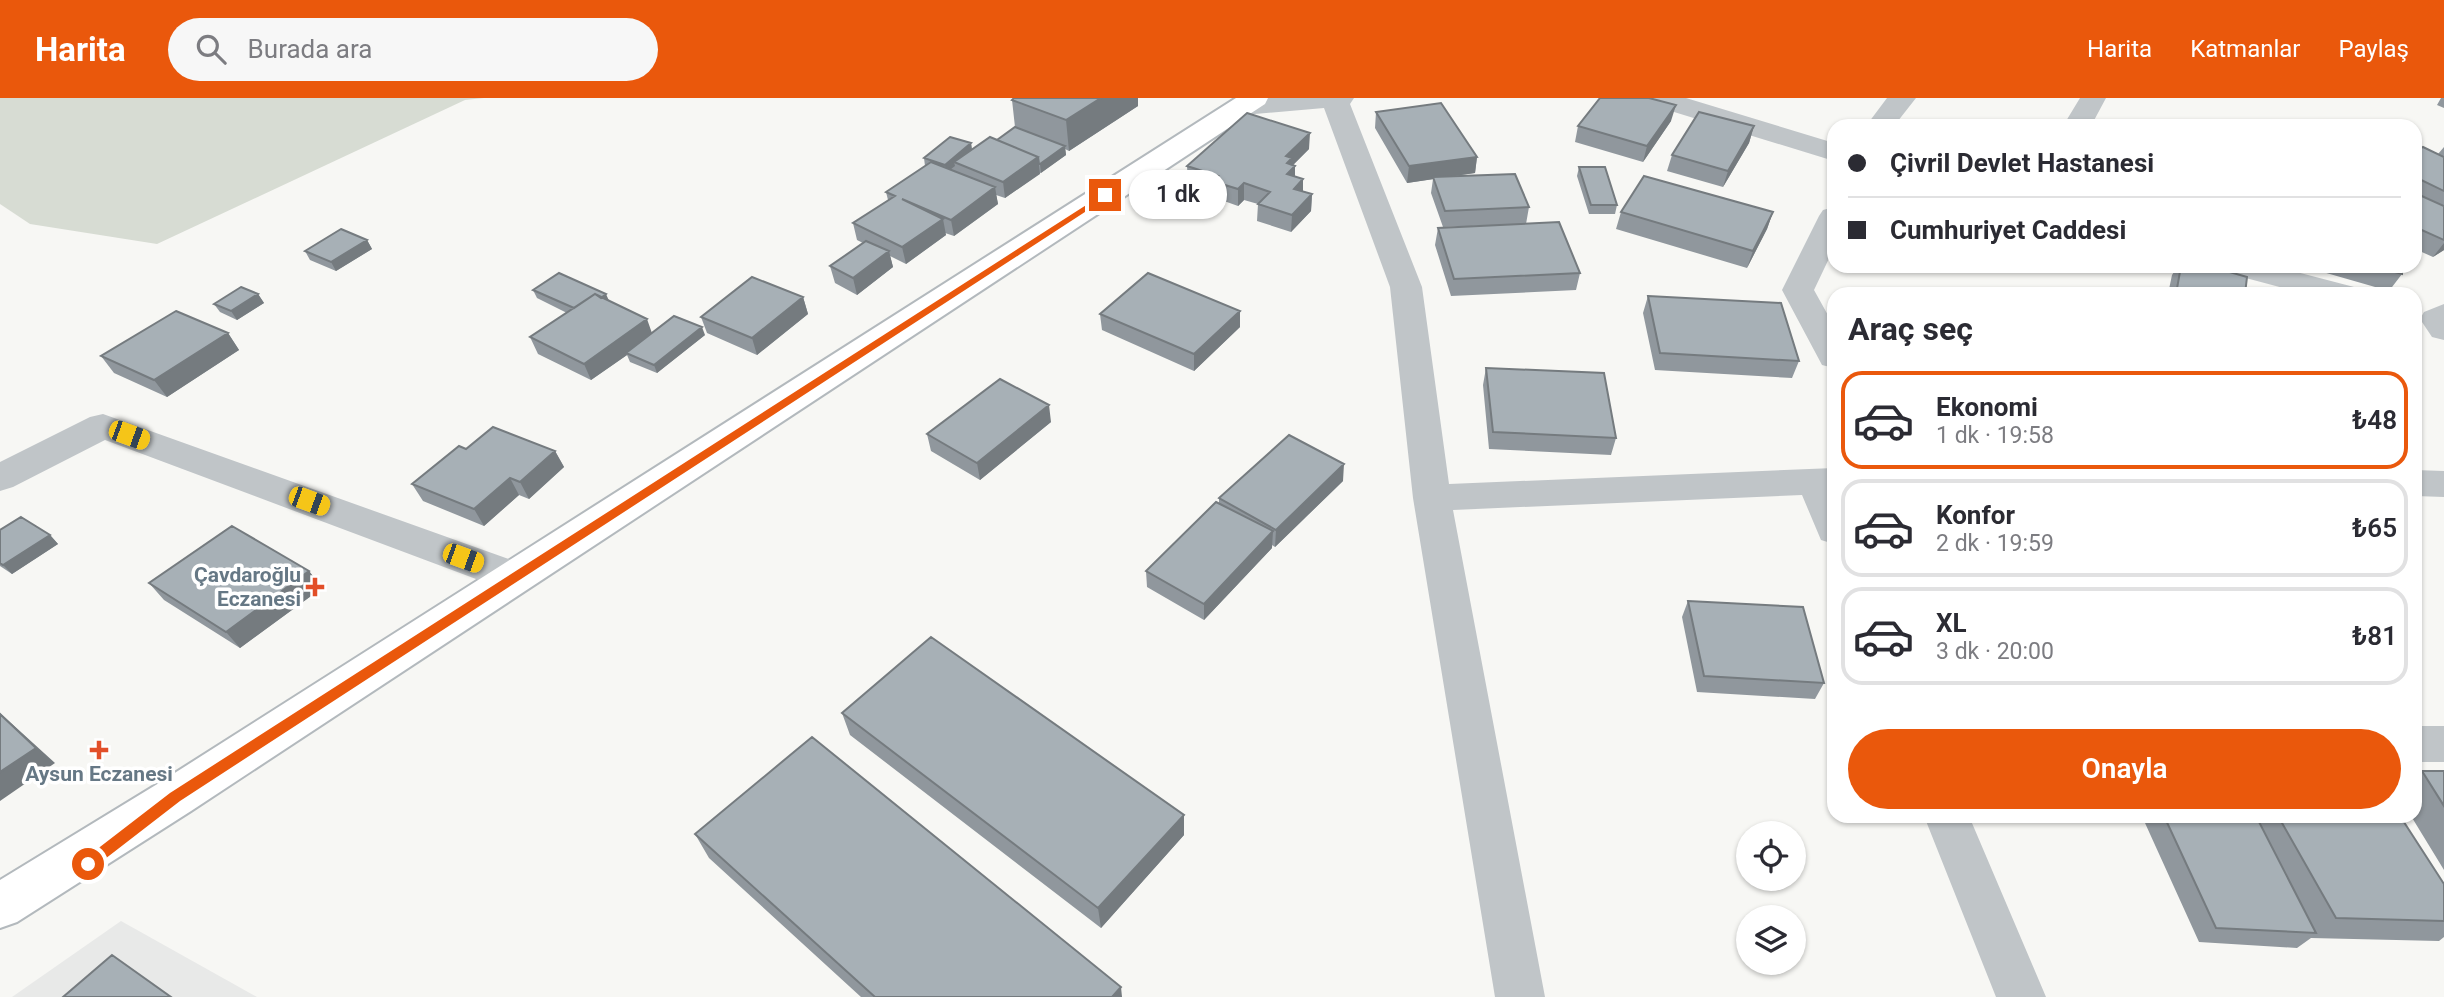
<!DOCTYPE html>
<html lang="tr">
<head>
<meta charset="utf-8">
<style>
  :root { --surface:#fff; --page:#f7f7f7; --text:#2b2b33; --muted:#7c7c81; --line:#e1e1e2; --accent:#ea580c }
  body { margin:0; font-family:Roboto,sans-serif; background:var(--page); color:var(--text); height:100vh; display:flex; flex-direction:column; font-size:26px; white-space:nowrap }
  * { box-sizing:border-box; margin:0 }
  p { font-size:23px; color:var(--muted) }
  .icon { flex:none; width:38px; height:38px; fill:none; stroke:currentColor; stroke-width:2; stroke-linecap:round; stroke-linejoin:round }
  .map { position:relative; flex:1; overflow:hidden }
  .panel { position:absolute; left:1827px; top:189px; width:595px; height:536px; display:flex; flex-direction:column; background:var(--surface); border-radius:21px; box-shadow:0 2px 5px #0004 }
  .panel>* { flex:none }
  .banner { position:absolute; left:1827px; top:21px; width:595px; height:154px; border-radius:21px; box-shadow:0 2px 5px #0004; display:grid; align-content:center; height:154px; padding:0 21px; background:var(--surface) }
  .tools { position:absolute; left:1736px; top:723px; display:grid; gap:14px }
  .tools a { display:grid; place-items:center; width:70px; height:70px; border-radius:50%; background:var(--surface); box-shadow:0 2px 5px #0004; font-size:35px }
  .end { position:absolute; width:32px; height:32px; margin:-16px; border:9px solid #ea580c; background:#fff; box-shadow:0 0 0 4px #fff }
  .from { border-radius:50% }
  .bubble { position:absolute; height:49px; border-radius:24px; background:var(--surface); box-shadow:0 2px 5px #0004; font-size:23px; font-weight:600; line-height:49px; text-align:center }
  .car { position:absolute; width:21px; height:42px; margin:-21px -10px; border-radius:9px; box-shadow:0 0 5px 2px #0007; background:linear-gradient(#f5c518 24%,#345 0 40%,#f5c518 0 76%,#345 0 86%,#f5c518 0) }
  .banner b { display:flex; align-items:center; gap:24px; height:66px; font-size:26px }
  .banner b+b { border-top:2px solid var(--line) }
  .banner i { width:18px; height:18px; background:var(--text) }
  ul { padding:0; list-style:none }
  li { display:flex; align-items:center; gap:21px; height:98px; margin:0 14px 10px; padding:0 7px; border:4px solid var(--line); border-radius:21px }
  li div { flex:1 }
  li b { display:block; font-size:26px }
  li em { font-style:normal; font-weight:600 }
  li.on { border-color:var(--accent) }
  li>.icon { width:63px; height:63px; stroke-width:1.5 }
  h2 { padding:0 21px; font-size:32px; line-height:84px }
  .action { display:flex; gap:14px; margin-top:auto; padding:14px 21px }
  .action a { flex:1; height:80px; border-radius:42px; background:var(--accent); color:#fff; font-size:28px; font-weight:600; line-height:80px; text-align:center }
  header { display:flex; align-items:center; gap:42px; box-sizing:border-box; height:98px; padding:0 35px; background:var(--accent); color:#fff }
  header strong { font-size:33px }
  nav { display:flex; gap:38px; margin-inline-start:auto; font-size:24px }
  .search { width:490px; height:63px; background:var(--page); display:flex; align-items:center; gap:18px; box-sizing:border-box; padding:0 24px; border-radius:38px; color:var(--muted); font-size:26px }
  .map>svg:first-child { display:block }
</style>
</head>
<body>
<header>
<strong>Harita</strong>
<div class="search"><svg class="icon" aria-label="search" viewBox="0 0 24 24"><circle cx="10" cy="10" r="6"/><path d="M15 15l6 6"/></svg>Burada ara</div>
<nav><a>Harita</a><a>Katmanlar</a><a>Paylaş</a></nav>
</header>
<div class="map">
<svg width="2444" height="899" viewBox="0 0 2444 899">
  <rect width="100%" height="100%" fill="#f7f7f4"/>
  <path fill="#e8e9e8" d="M121,823L257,899H12Z"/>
  <path fill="#d7dcd3" d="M0,0H484L465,2L157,146L30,126L0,106Z"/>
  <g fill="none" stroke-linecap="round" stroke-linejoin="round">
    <g stroke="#b3b9bd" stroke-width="4">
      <path id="secondary" d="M1236,0H1268L1265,6L191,713L17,824L0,830V782L159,685Z"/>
    </g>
    <path fill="#c0c5c8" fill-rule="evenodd" d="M1354,0L1350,6L1422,189L1449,386L1834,370V446L1821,442L1802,397L1453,412L1545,899H1495L1413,400L1390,189L1324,10L1243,17L1233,15L1229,9L1233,3L1252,0Z
      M1645,0H1686L1834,45V63L1648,6Z
      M1887,0H1916L1894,28H1866Z
      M2080,0H2106L2091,28H2063Z
      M1834,109V150L1814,192L1834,228V270L1822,267L1782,192L1819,118L1823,112Z
      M2222,168H2274L2354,189L2359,196H2306L2227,175Z
      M2444,206V242L2432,239L2420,221L2424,214Z
      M103,316L528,468L534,479L528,490L514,494L500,490L105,342L13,389L0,393V364L90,319Z
      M2415,372L2444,373V399L2415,398Z
      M2415,628H2444V664H2415Z
      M1924,718H1969L2046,899H1996Z"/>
    <use href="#secondary" fill="#fff" fill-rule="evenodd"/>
  </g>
  <path fill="#90979d" d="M1014,0H1138V8L1069,53L1065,51L1066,57L1005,100L996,97L998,106L954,138L945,135L946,137L906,166L890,158L893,169L857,197L835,185L830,168L863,145L857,142L853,125L888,102L886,94L925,68L924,60L971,45L972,51L997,42L1015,29L1012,2Z
    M2441,0H2444V10L2437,7Z
    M1376,14L1477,59L1475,75L1453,78L1529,109L1526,126L1443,129L1431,95L1433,81L1407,85L1375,30Z
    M1671,23L1643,64L1575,44L1578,28Z
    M1754,28L1749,45L1723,89L1667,73L1672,57Z
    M2444,49V152L2433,159L2415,151V54L2438,56Z
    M1309,51L1293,67L1295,78L1303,93L1312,96L1311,113L1291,134L1257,123L1258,106L1244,102L1238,108L1213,99V93L1188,85L1187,68Z
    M1579,69L1617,107L1615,116H1589L1577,78Z
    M1621,114H1773L1767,131L1747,170L1616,131Z
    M1438,130L1580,175L1576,192L1451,198L1435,147Z
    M367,142L372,151L336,173L310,162L305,153Z
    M2178,168H2209L2245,196H2168L2172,177Z
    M2302,168H2402V176L2389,193Z
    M533,192L609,203L652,235L705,237L657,275L630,264L627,257L591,282L538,256L530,239L567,215L537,200Z
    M258,196L264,205L237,222L220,214L214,206Z
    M1648,198L1799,263L1792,280L1655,272L1643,215Z
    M803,199L808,216L757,257L707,235L701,219Z
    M1240,213V229L1194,273L1102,232L1100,216Z
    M228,235L239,252L167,299L114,275L101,258Z
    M1486,270L1616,340L1611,357L1489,351L1483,287Z
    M1051,324L980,382L931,353L927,336Z
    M466,351L555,353L564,369L529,401L519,397L484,428L423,403L412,386Z
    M1343,383L1275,449L1272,447V450L1204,522L1147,489L1146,473L1219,405V400Z
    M0,432L50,437L58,446L12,476L0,468Z
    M309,473L322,490L240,550L164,502L149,485Z
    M1688,503L1824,585L1815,601L1697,594L1682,519Z
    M842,615L1184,717V737L1101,830L850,637Z
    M2422,673H2444V772L2411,718H2415V678Z
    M2153,718H2400L2444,786V839L2439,843L2311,840L2297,850L2199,844L2145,725Z
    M695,736L1122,899H861L709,760Z"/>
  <path fill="#757b7f" d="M1101,0H1138V8L1069,53L1066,22Z
    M1676,7L1671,23L1643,64L1647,48Z
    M1754,28L1749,45L1723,89L1728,73Z
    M1310,35L1309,51L1292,68H1295V84L1286,92V58Z
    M971,45L972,54L954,64L955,68L946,75L945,67Z
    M1065,48L1066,57L1041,75L1040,66Z
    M1038,59L1040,76L1005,100L1003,84Z
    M1477,59L1475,75L1407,85L1409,68Z
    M1303,81V98L1294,91Z
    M1244,85V102L1238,108V91Z
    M995,89L998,106L954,138L951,122Z
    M1312,96L1311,113L1291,134L1292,117Z
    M1773,114L1767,131L1747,170L1753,153Z
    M943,121L946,137L906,166L902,149Z
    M367,142L372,151L336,173L331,164Z
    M2444,145V152L2433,159Z
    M889,153L893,169L857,197L853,180Z
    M258,196L264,205L237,222L231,213Z
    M606,196L610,205L581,214Z
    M803,199L808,216L757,257L752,240Z
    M1240,213V229L1194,273V256Z
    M647,221L653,238L626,255L627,257L591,282L584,266Z
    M702,229L705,237L657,275L654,267Z
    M228,235L239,252L167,299L154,282Z
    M1049,307L1051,324L980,382L977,365Z
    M555,353L564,369L529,401L520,384Z
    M1344,366L1343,383L1275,449L1276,432Z
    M510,380L519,397L484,428L474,411Z
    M1273,433L1272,450L1204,522V506Z
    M50,437L58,446L12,476L3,467Z
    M309,473L322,490L240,550L226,534Z
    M0,615L55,665L0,703Z
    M1184,717V737L1101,830L1098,810Z
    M1121,889L1122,899H1112Z"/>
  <path fill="#a7b0b6" stroke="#757b7f" stroke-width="2" d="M1014,0H1101L1066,22L1012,2Z
    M1600,0H1649L1676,7L1647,48L1578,28Z
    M1441,5L1477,59L1409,68L1376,14Z
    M1699,14L1754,28L1728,73L1672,57Z
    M1247,15L1310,35L1286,58L1292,60L1287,65L1295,68L1287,76L1303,81L1294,91L1312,96L1292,117L1258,106L1270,94L1244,85L1238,91L1212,83L1218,78L1187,68Z
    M1015,29L1065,48L1040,66H1039L1038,59L997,42Z
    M950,39L971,45L945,67L924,60Z
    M990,39L1038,59L1003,84L954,64Z
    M2423,49L2444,59V93L2415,79V54Z
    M931,64L995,89L951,122L902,101L943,121L902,149L853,125L895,98L886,94Z
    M1579,69H1605L1617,107H1591Z
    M1515,76L1529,109L1445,113L1433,79Z
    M1644,78L1773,114L1753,153L1621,114Z
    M2415,95L2444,108V142L2415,129Z
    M1559,124L1580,175L1454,181L1438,130Z
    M341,131L367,142L331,164L305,153Z
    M866,143L889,153L853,180L830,168Z
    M2181,168H2209L2247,179L2245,196H2176Z
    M2373,168H2402V176Z
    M559,175L606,196L601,200L595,196L574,210L533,192Z
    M1148,175L1240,213L1194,256L1100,216Z
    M752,179L803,199L752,240L701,219Z
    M241,189L258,196L231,213L214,206Z
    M595,196L647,221L584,266L530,239Z
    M1648,198L1781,205L1799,263L1660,255Z
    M176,213L228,235L154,282L101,258Z
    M674,218L702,229L654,267L626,255Z
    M1486,270L1604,275L1616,340L1493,334Z
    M1000,281L1049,307L977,365L927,336Z
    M493,329L555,353L520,384L510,380L474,411L412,386L459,348L466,351Z
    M1289,337L1344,366L1276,432L1219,400Z
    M1216,404L1273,433L1204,506L1146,473Z
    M21,419L50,437L3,467L0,465V432Z
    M232,428L309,473L226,534L149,485Z
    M1688,503L1803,509L1824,585L1704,578Z
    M931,539L1184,717L1098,810L842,615Z
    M0,616L36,650L0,674Z
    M812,639L1121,889L1112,899H875L695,736Z
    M2422,673H2444V708Z
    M2164,718H2256L2316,835L2216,830Z
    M2278,718H2400L2444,786V823L2336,820Z
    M112,857L171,899H63Z"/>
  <path fill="#ea580c" d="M1105,95L1108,99L180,703L92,771H83V762L170,695Z"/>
  <g fill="#e24f29" stroke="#fff" stroke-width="2.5">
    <path d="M311.5 478.5h7v7h7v7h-7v7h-7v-7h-7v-7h7z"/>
    <path d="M95.5 641.5h7v7h7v7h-7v7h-7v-7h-7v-7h7z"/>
  </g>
  <g text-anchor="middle" stroke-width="7" stroke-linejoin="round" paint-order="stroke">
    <g font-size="21" font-weight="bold" fill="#667885" stroke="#fff" text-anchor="end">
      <text x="301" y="484">Çavdaroğlu<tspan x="301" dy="24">Eczanesi</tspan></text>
      <text x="99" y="683" text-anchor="middle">Aysun Eczanesi</text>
    </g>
  </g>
</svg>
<div class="tools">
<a><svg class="icon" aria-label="locate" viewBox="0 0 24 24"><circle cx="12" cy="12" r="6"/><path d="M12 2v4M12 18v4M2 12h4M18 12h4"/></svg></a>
<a><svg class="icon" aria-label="layers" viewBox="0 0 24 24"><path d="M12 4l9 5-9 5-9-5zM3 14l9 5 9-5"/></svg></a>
</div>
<i class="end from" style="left:88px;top:766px"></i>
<i class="end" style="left:1105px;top:97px"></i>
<div class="bubble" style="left:1129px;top:72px;width:98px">1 dk</div>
<i class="car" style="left:129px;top:337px;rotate:110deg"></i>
<i class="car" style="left:309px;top:403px;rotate:110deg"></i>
<i class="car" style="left:463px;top:460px;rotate:110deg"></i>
<div class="banner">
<b><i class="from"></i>Çivril Devlet Hastanesi</b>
<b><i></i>Cumhuriyet Caddesi</b>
</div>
<section class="panel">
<h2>Araç seç</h2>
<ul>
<li class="on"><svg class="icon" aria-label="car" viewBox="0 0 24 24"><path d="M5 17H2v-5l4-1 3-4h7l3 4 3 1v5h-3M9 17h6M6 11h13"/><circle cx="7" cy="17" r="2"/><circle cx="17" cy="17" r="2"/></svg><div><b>Ekonomi</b><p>1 dk · 19:58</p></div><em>₺48</em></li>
<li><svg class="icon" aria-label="car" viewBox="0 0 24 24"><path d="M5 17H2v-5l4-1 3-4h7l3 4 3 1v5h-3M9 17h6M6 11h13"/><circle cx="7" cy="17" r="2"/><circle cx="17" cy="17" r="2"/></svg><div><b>Konfor</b><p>2 dk · 19:59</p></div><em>₺65</em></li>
<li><svg class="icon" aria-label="car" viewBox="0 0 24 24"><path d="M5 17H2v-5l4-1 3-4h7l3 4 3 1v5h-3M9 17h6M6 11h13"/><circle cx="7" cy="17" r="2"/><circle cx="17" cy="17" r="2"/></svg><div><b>XL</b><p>3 dk · 20:00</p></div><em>₺81</em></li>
</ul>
<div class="action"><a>Onayla</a></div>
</section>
</div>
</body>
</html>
